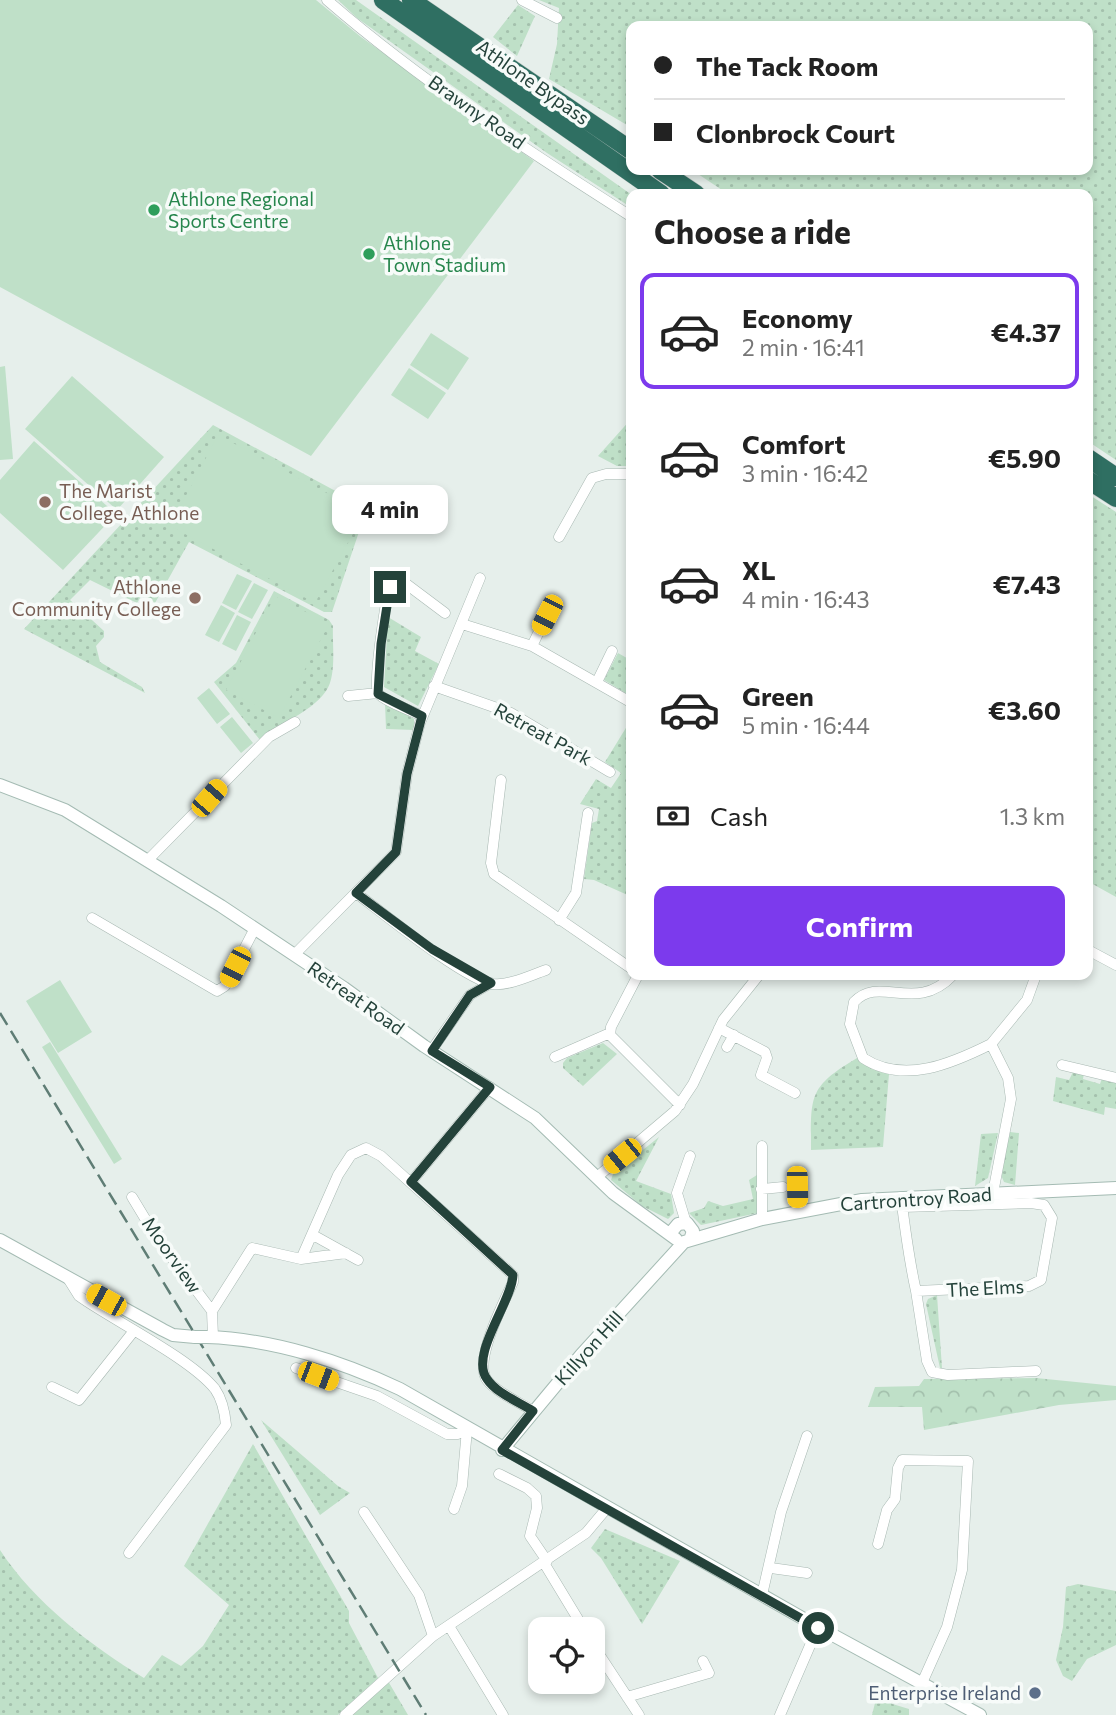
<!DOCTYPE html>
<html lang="en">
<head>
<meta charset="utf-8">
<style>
  :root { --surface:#fff; --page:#f6f6f6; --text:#222; --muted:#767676; --line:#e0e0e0; --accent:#7c3aed }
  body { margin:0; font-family:Commissioner,sans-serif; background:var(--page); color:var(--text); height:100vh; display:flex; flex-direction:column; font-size:26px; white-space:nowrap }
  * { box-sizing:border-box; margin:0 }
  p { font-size:23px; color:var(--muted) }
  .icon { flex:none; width:38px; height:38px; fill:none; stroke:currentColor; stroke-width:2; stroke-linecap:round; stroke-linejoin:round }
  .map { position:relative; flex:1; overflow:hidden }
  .sheet { position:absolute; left:626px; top:189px; width:467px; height:791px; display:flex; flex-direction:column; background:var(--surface); border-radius:14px; box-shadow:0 4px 10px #0003 }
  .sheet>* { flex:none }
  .banner { position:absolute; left:626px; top:21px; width:467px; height:154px; border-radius:14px; box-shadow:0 4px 10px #0003; display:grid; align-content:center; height:154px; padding:0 28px; background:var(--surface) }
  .fabs { position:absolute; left:528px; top:1617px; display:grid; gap:14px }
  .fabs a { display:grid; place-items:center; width:77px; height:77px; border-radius:14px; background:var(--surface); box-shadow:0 4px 10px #0003; font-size:35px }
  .end { position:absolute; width:32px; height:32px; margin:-16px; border:9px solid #24423a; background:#fff; box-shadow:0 0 0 4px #fff }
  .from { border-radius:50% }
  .bubble { position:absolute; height:49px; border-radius:14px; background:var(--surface); box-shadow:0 4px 10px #0003; font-size:23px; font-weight:700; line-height:49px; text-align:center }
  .car { position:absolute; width:21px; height:42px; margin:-21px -10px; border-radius:9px; box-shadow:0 0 5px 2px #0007; background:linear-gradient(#f5c518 24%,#345 0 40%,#f5c518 0 76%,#345 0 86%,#f5c518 0) }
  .banner b { display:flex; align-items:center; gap:24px; height:66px; font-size:26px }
  .banner b+b { border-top:2px solid var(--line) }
  .banner i { width:18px; height:18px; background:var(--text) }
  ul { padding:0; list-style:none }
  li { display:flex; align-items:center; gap:21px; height:116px; margin:0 14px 10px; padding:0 14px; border:4px solid transparent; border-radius:14px }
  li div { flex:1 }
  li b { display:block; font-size:26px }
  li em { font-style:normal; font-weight:700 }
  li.current { border-color:var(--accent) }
  li>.icon { width:63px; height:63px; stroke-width:1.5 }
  h2 { padding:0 28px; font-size:32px; line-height:84px }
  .pay { display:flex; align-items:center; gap:18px; height:77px; padding:0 28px; font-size:26px }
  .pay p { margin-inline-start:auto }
  .button { display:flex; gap:14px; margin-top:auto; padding:14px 28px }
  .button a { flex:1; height:80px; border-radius:14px; background:var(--accent); color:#fff; font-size:28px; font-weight:700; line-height:80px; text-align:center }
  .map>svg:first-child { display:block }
</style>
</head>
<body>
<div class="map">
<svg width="1116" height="1715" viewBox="0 0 1116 1715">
  <defs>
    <pattern id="grass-dots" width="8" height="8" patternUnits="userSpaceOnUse" patternTransform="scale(1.75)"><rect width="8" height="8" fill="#bfe0c8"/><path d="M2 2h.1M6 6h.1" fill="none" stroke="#a4c1ad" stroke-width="1.8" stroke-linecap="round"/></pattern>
    <pattern id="forest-crowns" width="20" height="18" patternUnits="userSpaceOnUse" patternTransform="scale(1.75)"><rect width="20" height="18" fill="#bfe0c8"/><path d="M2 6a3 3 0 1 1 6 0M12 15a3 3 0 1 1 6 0" fill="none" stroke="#a4c1ad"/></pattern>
  </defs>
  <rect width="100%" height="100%" fill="#e6efeb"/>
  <path fill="url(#grass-dots)" d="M338,0H356L632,195V208L547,153L357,18Z
    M539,0H1116V460L1089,442L1088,194H728L692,170H1088V26H632V128L549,79L557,44L559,8Z
    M518,5L535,16L517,56L493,37Z
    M632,418V466H617L598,456Z
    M213,425L367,508L332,612H324L189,542L155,603L143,593L137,603L90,580L70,600L104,631V637L96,646L100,662L142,687L145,693L24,629Z
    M1088,494L1116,512V897L1089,882Z
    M274,591L329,620L333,626C332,644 337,675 326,691C312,712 279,723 260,740L214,682L236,663Z
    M388,617L421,637L415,651L439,664L418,706L384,687Z
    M618,653L632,661V697L604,680Z
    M385,703L414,719V730L386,729Z
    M632,718V897L594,880L584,879L592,823L597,821L599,809L580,804L596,779L611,788L621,773L605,762Z
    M603,1043L617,1054L583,1086L563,1068V1063L567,1058Z
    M857,1058L872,1069L889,1074L883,1147L811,1150C811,1096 808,1087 857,1058Z
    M1073,1072L1084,1073L1083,1079L1100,1084L1102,1078L1116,1081V1109L1105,1107L1104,1115L1053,1101L1056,1077L1069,1080Z
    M1010,1132L1019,1133L1015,1185L1004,1182L1001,1175Z
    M998,1133L988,1178L975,1186L981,1134Z
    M659,1137L636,1181L671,1194L674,1213L668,1219L642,1206L611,1180L613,1174Z
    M757,1175L758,1213L701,1225L689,1213L704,1208L708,1201L723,1206L753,1199L749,1180Z
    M937,1295L942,1368H940L926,1304L928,1299Z
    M261,1420L338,1486L350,1493L320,1515Z
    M253,1444L349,1611V1623L378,1678L338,1715H0V1550C34,1602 91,1646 144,1678L162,1655L181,1666L203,1646L229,1605L184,1566Z
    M605,1529L680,1561L642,1624L601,1558L591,1548Z
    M1078,1584L1116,1591V1645L1087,1659L1072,1681L1063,1676L1056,1660L1063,1627L1066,1587Z
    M388,1681L408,1715H351Z
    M876,1699L909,1709V1715H872Z"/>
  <path fill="url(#forest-crowns)" d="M1036,1378L1116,1386V1400L1059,1405L924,1430L922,1407H868L875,1387L919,1386L924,1379Z"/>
  <path fill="#bfe0c8" d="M0,0H316L361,37L534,161L311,456L0,287Z
    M431,333L469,358L448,390L410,365Z
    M5,366L13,459L0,460V367Z
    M409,368L446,393L428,419L391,395Z
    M72,376L164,457L117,510L25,429Z
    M218,435L364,513L315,603L170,526Z
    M34,441L116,514L63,570L0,513V480Z
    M237,574L252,581L236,610L222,603Z
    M254,583L268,590L252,619L238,612Z
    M275,596L329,624L279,718L226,690Z
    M221,605L235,613L219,642L205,635Z
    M237,615L251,622L236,651L222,644Z
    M209,688L230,714L217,724L197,698Z
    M232,717L253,743L241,753L220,727Z
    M60,980L92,1032L58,1053L26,1001Z
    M50,1042L122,1159L114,1164L42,1047Z"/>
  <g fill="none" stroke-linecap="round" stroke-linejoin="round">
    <g stroke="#a8b8b2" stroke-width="11">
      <path id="street" d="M327,0C419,80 528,151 632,217
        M522,0L557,18
        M559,537L592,478L606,474H632
        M462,624L532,646L632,703
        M532,646L547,615
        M597,682L612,651
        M434,686L511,713L610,772
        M348,696L378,693
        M422,716C414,712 382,700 378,693C373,683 386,595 391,583L401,580L445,613
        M501,780L491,863L494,874L632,969
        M147,861L269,737L295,722
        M356,893C383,913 465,980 493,984C509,986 531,975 546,970
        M92,918L217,991L225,986L254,930
        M559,920L576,893L588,813
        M1088,950L1116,965
        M294,955L396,852L407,774L420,723L480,578
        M638,975L611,1027L610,1035L680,1105
        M953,975C915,1015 880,974 854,1002L850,1024L863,1058C904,1085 953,1063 991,1044L1008,1078L1011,1099L993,1193
        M719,1028L765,1052L767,1058L761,1075L795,1093
        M991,1044L1027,1000L1036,975
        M727,1047L734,1035
        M431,1051L470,995L491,983
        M555,1057L610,1033
        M1062,1065L1116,1078
        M762,1146V1219
        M597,1177L675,1111L693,1084L723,1020L759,975
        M411,1182L490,1087
        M797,1187L798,1212
        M761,1189L783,1187
        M132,1197L158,1240L212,1311L213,1337
        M901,1197C905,1229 909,1260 916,1291L1029,1286L1041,1280L1052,1218L1044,1205L1031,1203L902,1207
        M686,1223L677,1193L690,1156
        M313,1235L358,1260
        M301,1259L338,1175L351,1155L366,1148L381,1156L513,1275V1282C504,1302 473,1361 487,1380C497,1393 519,1402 533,1411
        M69,1280L79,1296C114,1321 190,1358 215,1389C222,1399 225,1414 226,1425L129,1553
        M916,1291L927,1361L932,1372L948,1375L1036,1371
        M212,1311L252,1248L301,1259L346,1253
        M296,1368L377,1396L447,1434H458L467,1429
        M52,1387L79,1400L133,1332
        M499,1474L527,1488L536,1496L537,1508L530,1536L547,1561
        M454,1509L462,1486L467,1429
        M364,1512L419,1595L433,1636
        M878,1544L887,1510L895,1499L898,1468L902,1460L968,1461L962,1570L947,1627L922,1683
        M544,1563L584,1629
        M771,1568L807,1573
        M762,1595L781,1512L807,1436
        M449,1626L503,1715
        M593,1645L639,1715
        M627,1697L709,1673L703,1661
        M345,1715L433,1636L586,1533L607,1508
        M780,1715L818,1627"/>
    </g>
    <g stroke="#a4bbb3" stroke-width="14">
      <path id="secondary" d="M0,785L65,810L221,906L344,988L424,1046L535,1118L613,1193L676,1239
        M673,1230L678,1224L687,1223L693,1231L690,1240
        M0,1240L163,1330L173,1335L195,1337
        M207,1337C272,1339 341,1361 400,1389L818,1627L980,1715
        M502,1450L581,1355L684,1242L762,1219L862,1200L1116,1188"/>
    </g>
    <g stroke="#c2cac8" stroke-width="19">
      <path id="highway" d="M383,0L661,194
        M411,0L632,151
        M660,170L696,194
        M1088,458L1116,477
        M1088,480L1116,498"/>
    </g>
    <use href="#street" stroke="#fff" stroke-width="10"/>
    <use href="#secondary" stroke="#fff" stroke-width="12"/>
    <use href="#highway" stroke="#2f6f62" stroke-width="18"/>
    <path stroke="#5f7d75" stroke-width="2.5" stroke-dasharray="14 7" stroke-linecap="butt" d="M0,1013L426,1715"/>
    <g stroke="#a4bbb3" stroke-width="14" stroke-linecap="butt">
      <path id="secondary-bridge" d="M195,1337H207"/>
    </g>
    <use href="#secondary-bridge" stroke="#fff" stroke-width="12"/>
  </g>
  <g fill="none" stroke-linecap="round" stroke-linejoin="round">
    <path stroke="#24423a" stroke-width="9" d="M390,587L381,644L378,694L422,716L407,774L396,852L356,893L432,949L491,983L470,995L432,1051L490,1087L411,1182L513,1275C512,1302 469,1355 487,1379C496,1393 519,1402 533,1411L502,1450L818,1628"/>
  </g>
  <g fill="#2e9e5b" stroke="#f7fbf9" stroke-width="2.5">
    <circle cx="154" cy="210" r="7"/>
    <circle cx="369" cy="254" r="7"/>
  </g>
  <g fill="#8d6e63" stroke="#f7fbf9" stroke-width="2.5">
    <circle cx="45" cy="502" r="7"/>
    <circle cx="195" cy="598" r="7"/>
  </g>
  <circle fill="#5c6f8a" stroke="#f7fbf9" stroke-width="2.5" cx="1035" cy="1693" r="7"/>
  <g text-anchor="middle" stroke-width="7" stroke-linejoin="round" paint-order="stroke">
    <g font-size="19" fill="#24423a" stroke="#f7fbf9">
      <text transform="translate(533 82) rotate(35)" y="7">Athlone Bypass</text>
      <text transform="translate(477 112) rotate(35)" y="7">Brawny Road</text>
      <text transform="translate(543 734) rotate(29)" y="7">Retreat Park</text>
      <text transform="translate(356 998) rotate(35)" y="7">Retreat Road</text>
      <text transform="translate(916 1199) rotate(-4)" y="7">Cartrontroy Road</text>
      <text transform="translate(172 1255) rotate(55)" y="7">Moorview</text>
      <text transform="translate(985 1288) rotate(-3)" y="7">The Elms</text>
      <text transform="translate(589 1348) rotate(-48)" y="7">Killyon Hill</text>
    </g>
    <g font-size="19" fill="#27864d" stroke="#f7fbf9" text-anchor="start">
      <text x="168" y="206">Athlone Regional<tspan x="168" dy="22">Sports Centre</tspan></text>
      <text x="383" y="250">Athlone<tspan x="383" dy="22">Town Stadium</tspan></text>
    </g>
    <g font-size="19" fill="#785e54" stroke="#f7fbf9" text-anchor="start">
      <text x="59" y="498">The Marist<tspan x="59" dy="22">College, Athlone</tspan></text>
      <text x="181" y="594" text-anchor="end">Athlone<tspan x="181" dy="22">Community College</tspan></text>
    </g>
    <g font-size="19" fill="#4e5e75" stroke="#f7fbf9" text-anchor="end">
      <text x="1021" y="1700">Enterprise Ireland</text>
    </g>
  </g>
</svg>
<div class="fabs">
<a><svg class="icon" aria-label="locate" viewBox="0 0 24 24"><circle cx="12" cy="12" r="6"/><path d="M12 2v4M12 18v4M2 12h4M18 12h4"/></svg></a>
</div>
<i class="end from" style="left:818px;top:1628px"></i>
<i class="end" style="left:390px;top:587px"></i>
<div class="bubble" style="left:332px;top:485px;width:116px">4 min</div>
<i class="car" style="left:547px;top:615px;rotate:207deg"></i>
<i class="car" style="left:209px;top:798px;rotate:41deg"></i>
<i class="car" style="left:235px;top:967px;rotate:207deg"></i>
<i class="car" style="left:622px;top:1156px;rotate:231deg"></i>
<i class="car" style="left:797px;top:1187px;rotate:179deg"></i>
<i class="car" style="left:106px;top:1300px;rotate:299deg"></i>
<i class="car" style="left:318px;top:1376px;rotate:111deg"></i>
<div class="banner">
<b><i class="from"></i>The Tack Room</b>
<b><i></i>Clonbrock Court</b>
</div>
<section class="sheet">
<h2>Choose a ride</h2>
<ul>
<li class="current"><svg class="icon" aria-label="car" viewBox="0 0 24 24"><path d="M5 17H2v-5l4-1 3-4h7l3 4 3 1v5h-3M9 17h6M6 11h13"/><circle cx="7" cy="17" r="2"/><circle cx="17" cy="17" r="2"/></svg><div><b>Economy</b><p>2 min · 16:41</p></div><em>€4.37</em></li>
<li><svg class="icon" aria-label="car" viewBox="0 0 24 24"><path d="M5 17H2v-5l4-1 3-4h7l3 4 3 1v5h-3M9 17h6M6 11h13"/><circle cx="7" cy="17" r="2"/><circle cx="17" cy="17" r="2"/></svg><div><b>Comfort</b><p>3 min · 16:42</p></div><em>€5.90</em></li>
<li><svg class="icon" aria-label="car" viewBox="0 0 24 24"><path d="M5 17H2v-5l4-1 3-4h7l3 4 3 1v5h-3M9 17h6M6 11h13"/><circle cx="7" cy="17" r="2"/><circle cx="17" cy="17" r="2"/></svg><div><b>XL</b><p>4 min · 16:43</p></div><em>€7.43</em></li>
<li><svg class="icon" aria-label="car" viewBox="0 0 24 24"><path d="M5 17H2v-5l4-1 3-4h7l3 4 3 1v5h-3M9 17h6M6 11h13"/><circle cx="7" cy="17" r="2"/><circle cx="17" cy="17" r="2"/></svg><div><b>Green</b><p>5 min · 16:44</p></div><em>€3.60</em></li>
</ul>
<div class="pay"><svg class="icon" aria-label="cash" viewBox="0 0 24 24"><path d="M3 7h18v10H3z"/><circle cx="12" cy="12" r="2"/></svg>Cash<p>1.3 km</p></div>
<div class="button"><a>Confirm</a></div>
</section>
</div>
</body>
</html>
